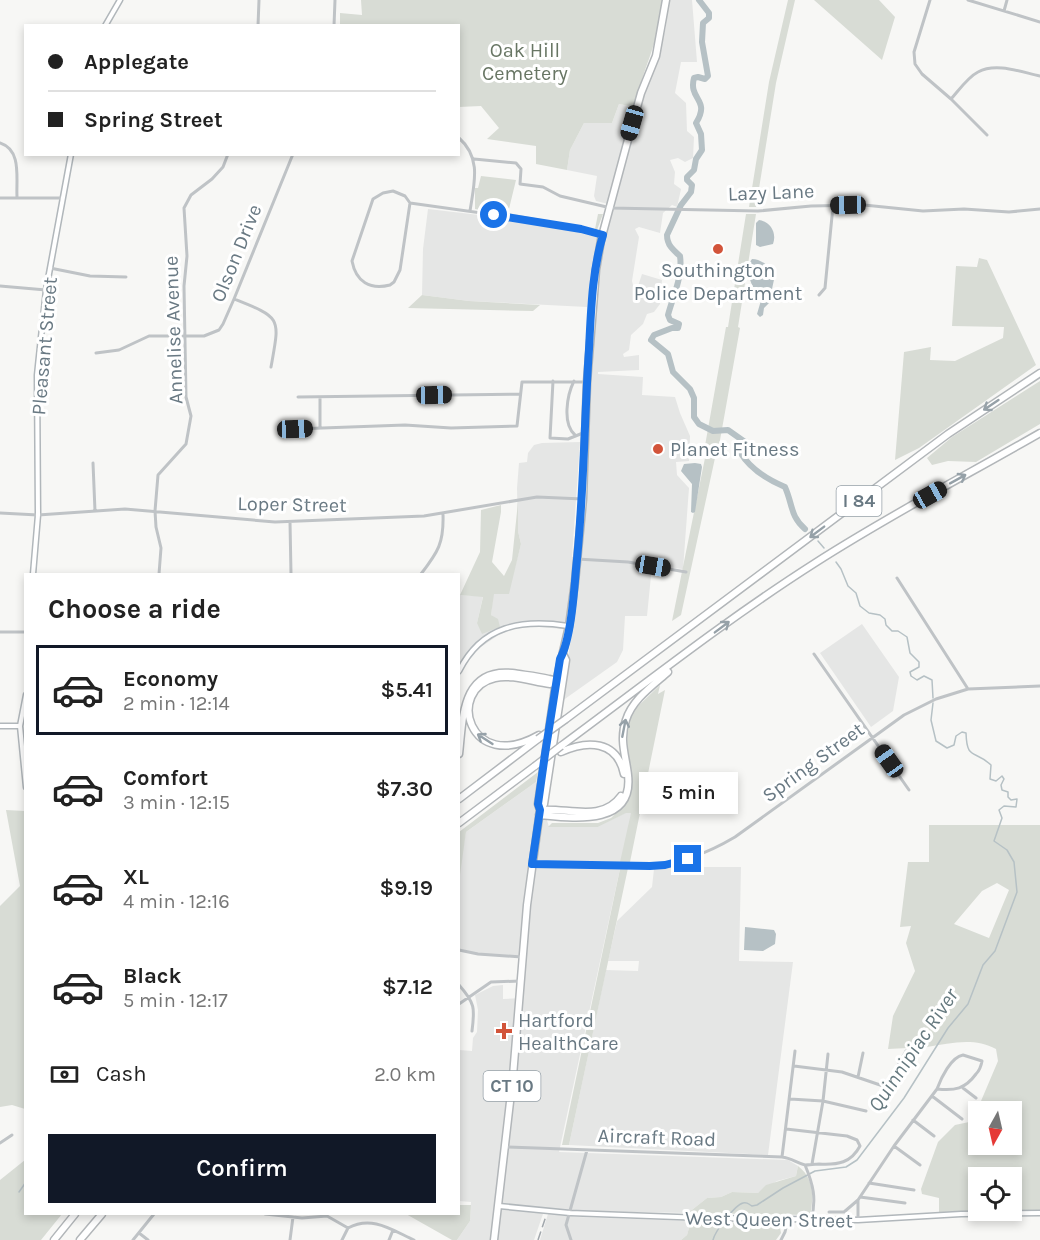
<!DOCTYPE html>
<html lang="en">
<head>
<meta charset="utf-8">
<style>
  :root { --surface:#fff; --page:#f6f6f6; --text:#222; --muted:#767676; --line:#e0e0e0; --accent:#111827 }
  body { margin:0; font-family:Karla,sans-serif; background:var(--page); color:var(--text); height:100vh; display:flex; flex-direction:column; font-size:22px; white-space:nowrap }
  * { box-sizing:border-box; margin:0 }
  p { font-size:20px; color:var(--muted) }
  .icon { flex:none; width:33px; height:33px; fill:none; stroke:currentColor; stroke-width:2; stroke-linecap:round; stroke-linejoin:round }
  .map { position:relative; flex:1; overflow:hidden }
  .drawer { position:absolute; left:24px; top:573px; width:436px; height:642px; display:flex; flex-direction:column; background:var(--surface); border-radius:0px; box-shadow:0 3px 9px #0003 }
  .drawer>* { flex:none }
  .guide { position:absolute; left:24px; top:24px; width:436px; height:132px; border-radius:0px; box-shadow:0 3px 9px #0003; display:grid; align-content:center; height:132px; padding:0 24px; background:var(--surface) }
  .needle { width:39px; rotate:188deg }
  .tools { position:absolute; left:968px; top:1101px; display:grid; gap:12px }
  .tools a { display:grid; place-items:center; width:54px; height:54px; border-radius:0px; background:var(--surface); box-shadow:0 3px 9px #0003; font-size:30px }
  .end { position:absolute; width:27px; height:27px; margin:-14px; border:8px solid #1a73e8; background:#fff; box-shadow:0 0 0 3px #fff }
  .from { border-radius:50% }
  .bubble { position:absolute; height:42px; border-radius:0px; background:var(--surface); box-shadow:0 3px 9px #0003; font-size:20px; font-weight:600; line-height:42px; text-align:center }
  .car { position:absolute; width:18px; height:36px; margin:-18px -9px; border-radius:8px; box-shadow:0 0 4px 2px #0007; background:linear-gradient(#222 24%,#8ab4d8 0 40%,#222 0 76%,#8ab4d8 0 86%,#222 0) }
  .guide b { display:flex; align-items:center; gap:21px; height:57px; font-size:22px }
  .guide b+b { border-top:2px solid var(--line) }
  .guide i { width:15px; height:15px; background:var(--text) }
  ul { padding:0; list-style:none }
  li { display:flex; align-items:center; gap:18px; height:90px; margin:0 12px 9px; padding:0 12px; border:3px solid transparent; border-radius:0px }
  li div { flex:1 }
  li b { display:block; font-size:22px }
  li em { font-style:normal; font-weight:600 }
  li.on { border-color:var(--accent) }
  li>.icon { width:54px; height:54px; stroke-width:1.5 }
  h2 { padding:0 24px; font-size:27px; line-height:72px }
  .pay { display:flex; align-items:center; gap:15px; height:66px; padding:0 24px; font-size:22px }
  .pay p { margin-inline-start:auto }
  .primary-button { display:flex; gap:12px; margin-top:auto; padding:12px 24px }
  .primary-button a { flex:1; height:69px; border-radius:0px; background:var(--accent); color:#fff; font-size:24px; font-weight:600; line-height:69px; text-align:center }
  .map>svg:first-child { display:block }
</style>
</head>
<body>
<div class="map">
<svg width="1040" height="1240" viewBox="0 0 1040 1240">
  <rect width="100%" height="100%" fill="#f7f7f5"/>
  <path fill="#e5e6e5" d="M668,0H692L697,62H681L675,93L686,103L687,131L694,137L693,158L685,162L678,158L670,160L675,172L674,184L681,189L677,207L672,205L663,213L660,233L639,227L635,229L639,237L632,281L634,289H637L642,274L662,280L660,304L654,312L647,314L643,324L631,335L629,350L623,354L624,357L639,355V370L598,372V374L643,377L642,395L675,397L680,413L690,436L689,461L676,462L677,475L689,488L683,569L652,566L647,616H625L623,650L617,662L562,701L572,630L531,626L513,628L497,636L478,649L467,660L459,678V595L483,596L477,623L494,618L491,615L493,594H508L521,544L518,531L517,488L519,463L527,462L528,453L534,445L542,443L580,442L572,557H580L593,322L604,244L638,111L658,58L666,27Z
    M619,104L635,107L608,204L596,201L594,196L597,176L567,170L570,150L584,123H612Z
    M428,209L505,218L598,236L594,255L587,307L469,301L422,295L423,249Z
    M862,624L899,677L893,711L871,727L820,653Z
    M536,782L549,827H598L627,812L632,813L559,1152L788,1160L798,1166L796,1176L777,1181L758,1193L732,1192L721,1197L707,1198L688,1213L578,1211L545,1208L534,1240H457L470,1221L471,1202L459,1201V1050L472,1051L473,1038L477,1032L478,1010L475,995L493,986L503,985V999L522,998L526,957L478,955L459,949L460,862L466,832Z
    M696,858L700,867H741L739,961L793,962L768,1155L569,1145L606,970L638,971L639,961H651H608L617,921L652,887L654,869Z
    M548,1214L578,1217L691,1221L687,1235L681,1240H540Z"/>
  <path fill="#d8dcd5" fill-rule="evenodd" d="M361,0H662C662,37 641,71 635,107L619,104L612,123H584L570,150L567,170L536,164V146L487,139L499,128L481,106L459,107V26L340,25V13L362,15Z
    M788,0H795L776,83L756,207H749L769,82Z
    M814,0H879L895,17L882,60Z
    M481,176L516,180L508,213L595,229L598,214H603L597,230H586L475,209V188H478Z
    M746,214H756L738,327L740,328L717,457L715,458L681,615L672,621L705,458L703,457L726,327H728Z
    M979,258L987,260L1036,365L919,448L895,460L904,352L931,347L930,360L955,361L1003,338L1004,327L952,326L956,266L977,267Z
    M422,295L469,301L540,305L533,311L408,308Z
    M1040,381V424L976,462L948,461L932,465L927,458L952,437Z
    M518,502V531L521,544L509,594H494L491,615L498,619L500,627L482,634L477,623L483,597L460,595L480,552L481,510L501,505V512L492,562L504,576L512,560Z
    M660,685L658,694L665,690L630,862H620L631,813H626L598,827H548L552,823H598L611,818L622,807L628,794L627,725L633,711Z
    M538,772L536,782L466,832L459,882V832Z
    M6,810L25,811V1109L12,1105L0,1107V906L20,886Z
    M929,825H1040V1210L939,1212V1198L922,1194L921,1189L938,1142L955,1125L969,1122L981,1101L998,1061L996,1049C974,1037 951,1043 927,1047C914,1048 901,1048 888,1049L893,1016L915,971L906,943L911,926L900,927L908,862H929ZM997,883L1009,890L989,938L954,924L982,891ZM978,1112H1011V1144H978ZM978,1178H1011V1210H978Z
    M628,868L569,1145H562L620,869Z
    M25,1160L26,1214H62L41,1240H0V1180Z
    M798,1166C814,1178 814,1197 810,1215L688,1213L707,1198L721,1197L732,1192L758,1193L766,1185L796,1176Z
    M459,1205H471L470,1221L457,1240H452L406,1214H459Z
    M691,1221L775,1224L780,1228L781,1233L776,1240H681L687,1235Z"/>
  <path fill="#b6c1c5" d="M759,220C771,222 777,233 773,244L760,247L756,245V223Z
    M752,259C761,259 771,267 775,275L769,303L764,308L763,315L760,317L757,314L762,297L758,289L753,287C749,278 745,267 752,259Z
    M695,463L701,464L702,467L695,512L693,513L691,512L692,484L681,471L684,464Z
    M745,927L774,930L776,934L775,944L763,951L744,950Z"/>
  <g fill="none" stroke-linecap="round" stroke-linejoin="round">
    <path stroke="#b6c1c5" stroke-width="1.5" d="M818,541L824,548
      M836,562L841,569L848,586L856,593L860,606L869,613L880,615L885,619L886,625L892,631H898L907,637L910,653L919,662V667L910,672L911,676L917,680L924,676L932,680L933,698
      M19,1192L26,1182
      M713,1240C715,1231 735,1205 743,1203C748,1202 748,1204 752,1206L757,1205L783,1188L815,1171L846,1167L857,1160L904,1098L948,1028L968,1004L983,965L995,951L1017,892L1014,862L1007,850L994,841L1002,818L999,810L1004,806L1016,807L1017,799L1011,800L1008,797V792L1002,790L1001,785L1004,779L1002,776L996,781L990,779L991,765C974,749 967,761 966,733L962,732L956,736L954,745L947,748L936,741L931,720L933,703"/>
    <path stroke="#b6c1c5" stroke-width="6" d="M699,0L709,13V18L703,23L702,42L708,76L705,79L698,77L694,78C688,100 711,99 696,123L701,134L702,150L696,159L694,170L687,177V180L692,185L691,192L681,205L667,235C667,245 673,250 680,256C683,276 673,296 668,315L670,320L679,324L678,328H672L654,335L651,340L668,354L673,372L690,389L694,398V417L699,424L713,431L728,430L745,442L740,452C750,469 766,479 785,487C793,505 790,516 805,529"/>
    <g stroke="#b1b7bb" stroke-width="7">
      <path id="secondary" d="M105,26L120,0
        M33,574L38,515L37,375L46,290L71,154
        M459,671C482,625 522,619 568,626
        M26,695L20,726L26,787
        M0,726H20
        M499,1206L570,1213L704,1218L858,1220L961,1214L1040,1213"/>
    </g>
    <g stroke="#b2b6b9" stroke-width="9">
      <path id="highway" d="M566,719L948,434L1040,373
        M539,735C468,775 446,689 495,678C512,674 533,682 550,684L556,682
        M561,746C645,684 727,619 815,563C888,516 965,476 1040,433
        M561,752C587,740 617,740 624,774
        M459,754C463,719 461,668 512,673C524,675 537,676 549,679C554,680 557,682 562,683
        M459,799L538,739
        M540,810C567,807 602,823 621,796
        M540,810L544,804L566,660L563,654
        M539,815C572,818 634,827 628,775C626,756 619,740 626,720C632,700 652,686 668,672
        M459,823L535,766
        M54,1240L75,1214
        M80,1240L102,1214
        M494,1240L513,1076L527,905L540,810L538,804L556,682L569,626L575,582L583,499L587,382L596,270L601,240L626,147L641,93L656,56L666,0"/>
    </g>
    <path stroke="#bfc3c6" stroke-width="3" d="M930,0L914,52L915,64L922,74L951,99L987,135
      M968,0L1040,22
      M1004,11L1007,0
      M258,26L259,0
      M334,26L335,0
      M951,99C959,90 968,77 978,72C996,62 1021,72 1040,76
      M459,138C482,158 474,184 470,211
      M0,143C22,150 16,178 17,197
      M474,159L516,163L521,169L520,184L543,187L560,196L611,208L758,211L811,206L864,205L923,211L964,209L1009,212L1040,209
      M0,198H63
      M410,203L400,270L394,282L390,285C370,290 356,282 352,261L373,199L383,193L393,191L405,196L410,203L524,219L601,235
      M50,268L90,276L126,277
      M0,286L46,290
      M819,295L825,288L833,206
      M234,299C282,318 280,317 271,367
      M96,353L119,350L149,336H204L219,330L223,324L234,299L293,154
      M553,381L550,438L568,439L583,433
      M574,381C567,395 562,424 575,435
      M298,397L520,394
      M320,428V397
      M295,429L405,425L451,428L517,426L522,382H585
      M93,463L95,511
      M0,513L38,515L125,509L275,522L424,516L537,497L583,499
      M290,522L291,574
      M577,559L628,562L686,572
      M159,574L161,548L156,527L155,511L158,475L186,444L191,416L186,397L184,286L187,256L184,208L191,195L212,179L223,167L228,154
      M421,574C438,552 444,543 443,514
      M897,578L968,689
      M0,632H26
      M814,654L909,790
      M534,864L650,866C681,864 708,853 735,837L904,715L936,699L968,689L1040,686
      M459,950L478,954L522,957
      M459,985C475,1003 475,1008 472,1031
      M459,1004L491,982L520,981
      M963,1055L982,1061C981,1067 980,1070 976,1074C965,1089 955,1091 937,1089C941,1078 951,1057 963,1055Z
      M794,1066L842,1072L886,1087L906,1051
      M858,1077L863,1053
      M963,1088L976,1098
      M932,1096L962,1119
      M790,1099L823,1101L866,1111
      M913,1120L934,1136
      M0,1143L12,1135
      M894,1146L920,1165
      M506,1147L782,1157C791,1158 797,1163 805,1165C809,1165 815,1164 819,1164C838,1165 851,1163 860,1146L857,1140L847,1136L786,1129
      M782,1157L795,1051
      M812,1164L823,1101L828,1054
      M805,1165C813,1184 817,1199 811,1220
      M869,1183L914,1190
      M860,1197L905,1203
      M829,1212H844L858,1200L894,1146L937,1089
      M265,1214L302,1218L327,1216L348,1228
      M858,1220V1200
      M139,1233L148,1240
      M133,1240L154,1214
      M290,1240L293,1217
      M342,1240L348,1228C372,1215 392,1230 414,1240
      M389,1240L393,1230
      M571,1240L566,1225L587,1150
      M781,1240L785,1232L788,1219"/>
    <use href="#secondary" stroke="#fff" stroke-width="4"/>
    <use href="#highway" stroke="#fff" stroke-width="6"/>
    <path stroke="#a1a7ac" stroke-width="1.5" stroke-dasharray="9 4.5" stroke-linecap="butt" d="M538,1240L546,1216"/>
    <g stroke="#b2b6b9" stroke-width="9" stroke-linecap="butt">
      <path id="highway-bridge" d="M538,739L566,719
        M535,766L561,746"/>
    </g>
    <use href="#highway-bridge" stroke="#fff" stroke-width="6"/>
  </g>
  <defs><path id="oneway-shaft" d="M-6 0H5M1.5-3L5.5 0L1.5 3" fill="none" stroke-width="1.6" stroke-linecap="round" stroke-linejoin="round" transform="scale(1.5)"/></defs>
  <g stroke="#96a1a8">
    <use href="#oneway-shaft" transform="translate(991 405) rotate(146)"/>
    <use href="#oneway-shaft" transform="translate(958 479) rotate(-29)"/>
    <use href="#oneway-shaft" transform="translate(817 532) rotate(143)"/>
    <use href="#oneway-shaft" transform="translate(722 627) rotate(-37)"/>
    <use href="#oneway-shaft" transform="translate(624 728) rotate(-79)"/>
    <use href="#oneway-shaft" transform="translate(485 739) rotate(-147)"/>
  </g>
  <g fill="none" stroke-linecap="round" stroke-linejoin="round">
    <path stroke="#1a73e8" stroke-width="8" d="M494,215L581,229L603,235C592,271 591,311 589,349C584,422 584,496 576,569C574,593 571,639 560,659L545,754L538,804L540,810L532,864L650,866L665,865L688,859"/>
  </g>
  <g fill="#d2543a" stroke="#fff" stroke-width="2">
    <circle cx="718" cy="249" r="6"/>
    <circle cx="658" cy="449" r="6"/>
    <path d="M501 1022h6v6h6v6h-6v6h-6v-6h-6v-6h6z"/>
  </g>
  <g text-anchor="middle" stroke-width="6" stroke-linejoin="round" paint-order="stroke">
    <g fill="#fff" stroke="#96a1a8" stroke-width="1.5">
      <rect x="836.5" y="486" width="45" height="30" rx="4.5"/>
      <rect x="483.5" y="1071" width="57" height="30" rx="4.5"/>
    </g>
    <g font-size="18" font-weight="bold" fill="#697983">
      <text x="859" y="507">I 84</text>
      <text x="512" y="1092">CT 10</text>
    </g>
    <g font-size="20" fill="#687664" stroke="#fff">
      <text x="525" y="57">Oak Hill<tspan x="525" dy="23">Cemetery</tspan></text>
    </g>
    <g font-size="20" fill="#697983" stroke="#fff">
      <text transform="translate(771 192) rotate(-2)" y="7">Lazy Lane</text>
      <text transform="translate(236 253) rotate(-68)" y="7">Olson Drive</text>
      <text transform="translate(173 330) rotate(-92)" y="7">Annelise Avenue</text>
      <text transform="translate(44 346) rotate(-85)" y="7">Pleasant Street</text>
      <text transform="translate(292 504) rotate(1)" y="7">Loper Street</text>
      <text transform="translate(813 762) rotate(-36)" y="7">Spring Street</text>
      <text transform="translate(657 1137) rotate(2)" y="7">Aircraft Road</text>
      <text transform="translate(769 1219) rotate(1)" y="7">West Queen Street</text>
    </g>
    <g font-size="20" fill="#697983" stroke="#fff" text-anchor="start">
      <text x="718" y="277" text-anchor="middle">Southington<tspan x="718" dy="23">Police Department</tspan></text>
      <text x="670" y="456">Planet Fitness</text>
      <text x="518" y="1027">Hartford<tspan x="518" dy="23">HealthCare</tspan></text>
    </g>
    <g font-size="21" font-style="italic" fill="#65797f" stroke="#fff">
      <text transform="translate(913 1050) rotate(-56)" y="7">Quinnipiac River</text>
    </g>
  </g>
</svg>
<div class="tools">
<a><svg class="needle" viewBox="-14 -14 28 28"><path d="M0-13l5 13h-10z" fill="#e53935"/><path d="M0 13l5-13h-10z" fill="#767676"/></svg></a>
<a><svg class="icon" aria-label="locate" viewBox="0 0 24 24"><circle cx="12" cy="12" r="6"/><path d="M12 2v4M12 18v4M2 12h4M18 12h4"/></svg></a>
</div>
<i class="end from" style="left:494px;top:215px"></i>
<i class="end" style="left:688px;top:859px"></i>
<div class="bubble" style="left:639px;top:772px;width:99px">5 min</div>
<i class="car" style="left:632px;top:123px;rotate:196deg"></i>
<i class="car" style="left:848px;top:205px;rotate:269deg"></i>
<i class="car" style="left:434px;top:395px;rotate:89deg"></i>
<i class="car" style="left:295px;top:429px;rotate:88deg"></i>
<i class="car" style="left:930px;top:495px;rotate:61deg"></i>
<i class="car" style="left:653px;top:566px;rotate:100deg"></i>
<i class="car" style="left:889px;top:761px;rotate:325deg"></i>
<div class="guide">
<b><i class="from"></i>Applegate</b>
<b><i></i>Spring Street</b>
</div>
<section class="drawer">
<h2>Choose a ride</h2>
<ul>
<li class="on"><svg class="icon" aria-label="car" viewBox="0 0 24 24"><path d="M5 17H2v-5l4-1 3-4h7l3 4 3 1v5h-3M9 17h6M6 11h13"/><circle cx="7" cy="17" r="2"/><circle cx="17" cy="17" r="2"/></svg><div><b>Economy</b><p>2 min · 12:14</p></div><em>$5.41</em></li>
<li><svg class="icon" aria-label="car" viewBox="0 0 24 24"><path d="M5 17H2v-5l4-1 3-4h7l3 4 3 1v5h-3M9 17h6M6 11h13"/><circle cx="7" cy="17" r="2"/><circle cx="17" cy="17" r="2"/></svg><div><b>Comfort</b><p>3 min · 12:15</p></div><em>$7.30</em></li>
<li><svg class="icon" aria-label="car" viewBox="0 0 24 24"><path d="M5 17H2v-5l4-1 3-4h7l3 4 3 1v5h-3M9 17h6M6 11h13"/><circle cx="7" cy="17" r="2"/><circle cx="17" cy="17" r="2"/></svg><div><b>XL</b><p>4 min · 12:16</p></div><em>$9.19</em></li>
<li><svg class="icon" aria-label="car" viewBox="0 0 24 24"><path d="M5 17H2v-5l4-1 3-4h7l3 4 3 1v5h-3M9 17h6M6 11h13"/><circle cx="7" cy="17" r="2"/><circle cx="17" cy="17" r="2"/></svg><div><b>Black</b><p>5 min · 12:17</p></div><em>$7.12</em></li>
</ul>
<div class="pay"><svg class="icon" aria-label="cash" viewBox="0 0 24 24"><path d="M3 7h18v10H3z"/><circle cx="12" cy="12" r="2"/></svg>Cash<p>2.0 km</p></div>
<div class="primary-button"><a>Confirm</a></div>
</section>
</div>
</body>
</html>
